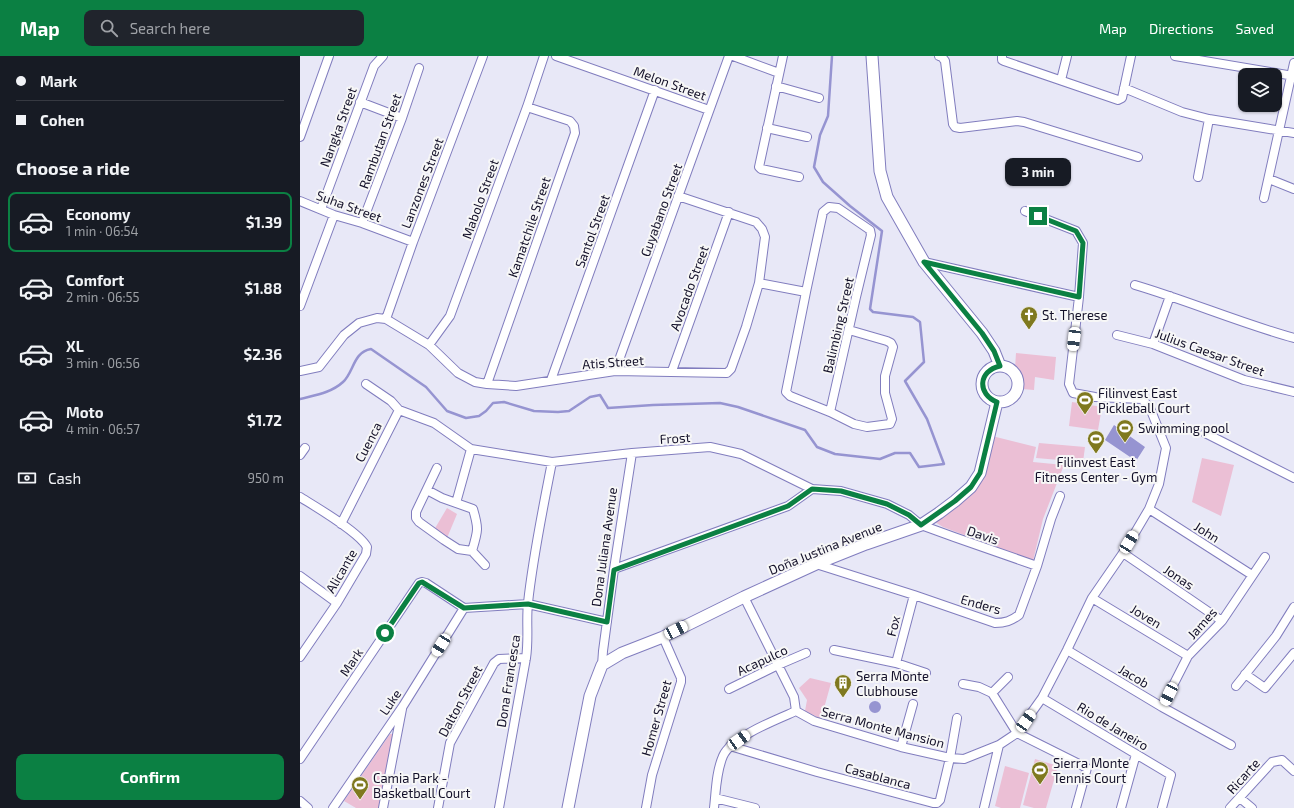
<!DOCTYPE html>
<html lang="en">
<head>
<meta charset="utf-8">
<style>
  :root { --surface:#171b24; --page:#20242c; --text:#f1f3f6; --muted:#9ea1a6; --line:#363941; --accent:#0b8043 }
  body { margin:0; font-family:"Exo 2",sans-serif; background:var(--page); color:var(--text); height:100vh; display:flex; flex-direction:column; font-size:15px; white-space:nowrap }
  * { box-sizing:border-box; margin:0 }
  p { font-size:13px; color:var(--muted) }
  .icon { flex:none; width:22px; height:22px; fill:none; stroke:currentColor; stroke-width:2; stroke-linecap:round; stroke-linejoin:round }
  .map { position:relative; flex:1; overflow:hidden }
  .sheet { display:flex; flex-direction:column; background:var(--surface); width:300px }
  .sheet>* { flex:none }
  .top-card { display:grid; align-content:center; height:88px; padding:0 16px; background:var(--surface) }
  .buttons { position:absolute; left:938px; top:12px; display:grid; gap:8px }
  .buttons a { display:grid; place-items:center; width:44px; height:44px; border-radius:8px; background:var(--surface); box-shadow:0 1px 3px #0004; font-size:20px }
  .end { position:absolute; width:18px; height:18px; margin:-9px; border:5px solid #0b8043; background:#fff; box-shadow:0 0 0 2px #fff }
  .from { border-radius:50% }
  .bubble { position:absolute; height:28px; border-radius:8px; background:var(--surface); box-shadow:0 1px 3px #0004; font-size:13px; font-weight:700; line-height:28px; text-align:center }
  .car { position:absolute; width:12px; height:24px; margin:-12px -6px; border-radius:5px; box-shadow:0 0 3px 1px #0007; background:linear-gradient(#fff 24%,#345 0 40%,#fff 0 76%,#345 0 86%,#fff 0) }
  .top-card b { display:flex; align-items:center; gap:14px; height:38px; font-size:15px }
  .top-card b+b { border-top:1px solid var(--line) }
  .top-card i { width:10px; height:10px; background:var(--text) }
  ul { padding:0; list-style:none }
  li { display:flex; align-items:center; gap:12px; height:60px; margin:0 8px 6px; padding:0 8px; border:2px solid transparent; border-radius:8px }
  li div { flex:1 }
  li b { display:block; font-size:15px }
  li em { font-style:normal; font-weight:700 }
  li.selected { border-color:var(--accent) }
  li>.icon { width:36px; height:36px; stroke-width:1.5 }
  h2 { padding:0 16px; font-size:18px; line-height:48px }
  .pay { display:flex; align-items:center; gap:10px; height:44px; padding:0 16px; font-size:15px }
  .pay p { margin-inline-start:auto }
  .cta { display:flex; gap:8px; margin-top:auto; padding:8px 16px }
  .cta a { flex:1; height:46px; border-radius:8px; background:var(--accent); color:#fff; font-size:16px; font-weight:700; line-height:46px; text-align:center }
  header { display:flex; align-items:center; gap:24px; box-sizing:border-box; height:56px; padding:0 20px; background:var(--accent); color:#fff }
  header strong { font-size:19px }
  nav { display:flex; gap:22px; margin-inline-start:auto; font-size:14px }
  .search { width:280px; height:36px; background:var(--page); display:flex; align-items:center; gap:10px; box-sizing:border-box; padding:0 14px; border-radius:8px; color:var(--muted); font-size:15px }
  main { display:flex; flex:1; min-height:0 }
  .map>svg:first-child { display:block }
</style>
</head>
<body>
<header>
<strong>Map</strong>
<div class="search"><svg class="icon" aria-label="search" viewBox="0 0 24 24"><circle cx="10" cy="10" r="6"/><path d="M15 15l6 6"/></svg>Search here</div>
<nav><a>Map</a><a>Directions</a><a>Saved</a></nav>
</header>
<main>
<section class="sheet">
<div class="top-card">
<b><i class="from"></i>Mark</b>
<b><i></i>Cohen</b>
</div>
<h2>Choose a ride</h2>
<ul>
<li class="selected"><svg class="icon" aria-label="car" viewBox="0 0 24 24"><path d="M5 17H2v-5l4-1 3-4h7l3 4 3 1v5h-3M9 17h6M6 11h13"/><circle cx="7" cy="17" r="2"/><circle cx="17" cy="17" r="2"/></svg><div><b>Economy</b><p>1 min · 06:54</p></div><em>$1.39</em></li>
<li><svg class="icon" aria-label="car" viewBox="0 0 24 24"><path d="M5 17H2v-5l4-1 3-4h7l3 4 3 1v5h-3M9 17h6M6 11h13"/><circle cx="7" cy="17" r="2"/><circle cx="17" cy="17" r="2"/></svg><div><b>Comfort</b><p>2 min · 06:55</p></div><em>$1.88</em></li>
<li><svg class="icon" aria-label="car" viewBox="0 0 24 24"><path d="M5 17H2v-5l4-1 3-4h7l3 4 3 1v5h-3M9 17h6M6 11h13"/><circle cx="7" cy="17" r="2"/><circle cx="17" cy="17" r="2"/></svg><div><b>XL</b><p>3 min · 06:56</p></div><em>$2.36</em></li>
<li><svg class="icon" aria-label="car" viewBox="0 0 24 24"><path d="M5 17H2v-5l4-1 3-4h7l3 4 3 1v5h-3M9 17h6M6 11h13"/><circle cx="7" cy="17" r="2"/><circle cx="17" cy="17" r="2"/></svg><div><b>Moto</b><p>4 min · 06:57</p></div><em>$1.72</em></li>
</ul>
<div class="pay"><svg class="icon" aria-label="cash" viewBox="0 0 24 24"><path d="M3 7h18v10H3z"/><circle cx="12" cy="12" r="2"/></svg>Cash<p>950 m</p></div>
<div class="cta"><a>Confirm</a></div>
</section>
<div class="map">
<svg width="994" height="752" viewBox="0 0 994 752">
  <rect width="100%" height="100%" fill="#e8e8f7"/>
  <path fill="#ebbfd5" d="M716,297L756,301L754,324L735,321L734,334L722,333L715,312Z
    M772,346L802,351L798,374L769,370Z
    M692,380L736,391L733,406L764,409L743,463L733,505L643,471L630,463L674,434Z
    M739,387L785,391L783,406L736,402Z
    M902,402L934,409L921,460L892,446Z
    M147,452L157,458L147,482L134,474Z
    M510,622L531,627L521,663L505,655L507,644L499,632Z
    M90,678H93L95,682L79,752H56L44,745Z
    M735,703L758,710L746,752H734L723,749Z
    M705,710L729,717L720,752H701L695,750Z"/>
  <path fill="#9694d1" d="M814,369L845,391L836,405L805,384Z
    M569 651a6 6 0 1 1 12 0a6 6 0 1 1-12 0Z"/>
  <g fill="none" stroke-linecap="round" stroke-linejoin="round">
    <path stroke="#9694d1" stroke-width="2.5" d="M0,343C15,339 31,337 43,326C54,316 53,296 71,293L126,331L147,355L166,362L179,360L186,355L193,347L204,346L234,355L258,356L269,355L290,341L300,339L308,352L353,349L420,347L438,351L505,374L517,391L535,398L580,403L595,397H610L619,411L644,408L627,363L605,325L624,306L620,266L613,261L573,256L570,253L582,175L550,150L523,126L514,111L520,79L528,60L532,0"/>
    <g stroke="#817dbe" stroke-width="10">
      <path id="street" d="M256,0L409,54
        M433,0L479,17
        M483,0L459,111L461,113L499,121
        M639,0L642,1L645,5L653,68L655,71L660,72L717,65L724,66L838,101
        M702,0V4L704,5L818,44L822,42L831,0
        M875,0L994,20
        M761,24L767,0
        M476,30L519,42
        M824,32L882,56L909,63L994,77
        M60,46L102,62
        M467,72L507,81
        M0,81L29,0
        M898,121L909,63
        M969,123L994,133
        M964,142L994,7
        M0,145L34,159L62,167L113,186
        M21,153L74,10L83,0
        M62,167L102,62L119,12
        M624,206L779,241
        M459,227L506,236L523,156L529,151L538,152L570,174L571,179L556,241L530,356L490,340L486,336L506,236
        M835,229C889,245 940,267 994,282
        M0,250L34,159
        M86,263L113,186L183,0
        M817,279L853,288L944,324L994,336
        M853,288L870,240
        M129,289L150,260L227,51L244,0
        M0,315L19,311L44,279L59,267L77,262L86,263L129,289L158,317L175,326L187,328L216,330L315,315L427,317L431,313L446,271L459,227L465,181L462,173L456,166L378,140
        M315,315L429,0
        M372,315L429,156
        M251,324L355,34
        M187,328L275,77L274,70L270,65L227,51
        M99,354L134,367L171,393
        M530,356L554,368L567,371L590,368L592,363L585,337V320L593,291L591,287L587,285L549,274
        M905,377L994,422
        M0,399L5,392
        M137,412L116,456V462L119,466L144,484L158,493L172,495L185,509
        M127,434L142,442L173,453C179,473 178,475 172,495
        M0,441C16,451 59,476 67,491L66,498L37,547L0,601
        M156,447L171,393L252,406L332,397L410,391L441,398L512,433L541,435L587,448L609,459L621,469L654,481L737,510
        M849,453L952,519
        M41,468L99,354L91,345L66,328
        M823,497L922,565
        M516,508L614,539L695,567C705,567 711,565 719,559L737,510L751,463L760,440
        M314,513L488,450L512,433
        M0,520L37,547
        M444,541L494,641L496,655L514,665L601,691L650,702L664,703L699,689L717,677L742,642L767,594L792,542L823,497L849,453L859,428L866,392L850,352L842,343L795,341L773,337L769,328L779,241L783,187L776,175L725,155
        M792,542L888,600
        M534,594L596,607L626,617
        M767,594L862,651L931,689
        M596,607L614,539
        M302,609L303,595L314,513L332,397
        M945,618L965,632L994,597
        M663,628L679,631L692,637L717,677L787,712L776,752
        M936,630L976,580L994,551
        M429,633L478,609L506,597
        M692,637L708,621
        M742,642L871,719L862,752
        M862,651L888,600L922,565L965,501
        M430,690L517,716L633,747H637L640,744L650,702L657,662
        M601,691L613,648
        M0,703L119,527L122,526L126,527L164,552L228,548L307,566
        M415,742L455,752
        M940,742L952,752
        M0,745L8,752
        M33,752L103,650L164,552
        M83,752L102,653
        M138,752L150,687L194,607L199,603L226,602
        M199,752L226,602C229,583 226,565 228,547C233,500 243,452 252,406
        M346,752L352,719L381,626V622L363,581
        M414,752C416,735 416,716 423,700C431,681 478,663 496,655
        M684,752L699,689
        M821,752L836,698
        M930,752L972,706L982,704L994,715"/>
    </g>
    <g stroke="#817dbe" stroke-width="13">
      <path id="secondary" d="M572,0L580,115L587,141L624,206L682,277L694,295L700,310
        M682 328a18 18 0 1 1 36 0a18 18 0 1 1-36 0Z
        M268,752L290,640L302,609L322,597L363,581L444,541L516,508L566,488L621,469L639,457L655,445L671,431L680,417L697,346"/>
    </g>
    <use href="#street" stroke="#fff" stroke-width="8"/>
    <use href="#secondary" stroke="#fff" stroke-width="11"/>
  </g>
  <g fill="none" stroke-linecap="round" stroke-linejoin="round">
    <path stroke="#0b8043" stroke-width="5" d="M85,577L119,527L122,526L164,552L228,548L307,566L314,514L488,450L512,433L541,435L587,448L609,459L621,469L655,445L671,431L680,417L697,346C677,338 678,315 700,310L694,295L682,277L624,206L779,241L783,187L776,175L738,160"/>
  </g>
  <defs>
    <g id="church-pin" transform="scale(0.9)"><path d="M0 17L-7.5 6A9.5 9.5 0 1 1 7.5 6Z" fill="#7f791f" stroke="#f7f7f7"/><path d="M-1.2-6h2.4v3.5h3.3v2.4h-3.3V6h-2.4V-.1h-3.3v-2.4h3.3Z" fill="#fff"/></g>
    <g id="stadium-pin" transform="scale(0.9)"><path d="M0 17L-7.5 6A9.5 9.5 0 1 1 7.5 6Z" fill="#7f791f" stroke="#f7f7f7"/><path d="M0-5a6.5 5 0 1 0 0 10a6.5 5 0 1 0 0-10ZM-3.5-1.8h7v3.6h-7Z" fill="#fff"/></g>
    <g id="building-pin" transform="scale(0.9)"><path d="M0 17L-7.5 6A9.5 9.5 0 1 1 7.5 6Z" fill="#7f791f" stroke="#f7f7f7"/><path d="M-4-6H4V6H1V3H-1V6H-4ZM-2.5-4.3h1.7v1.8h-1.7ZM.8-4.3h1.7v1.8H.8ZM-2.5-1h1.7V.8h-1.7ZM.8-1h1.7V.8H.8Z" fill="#fff"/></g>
  </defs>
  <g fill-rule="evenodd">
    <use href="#church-pin" x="729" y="259"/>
    <use href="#stadium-pin" x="785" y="344"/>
    <use href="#stadium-pin" x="825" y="372"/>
    <use href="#stadium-pin" x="796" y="383"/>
    <use href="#building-pin" x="543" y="627"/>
    <use href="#stadium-pin" x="740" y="714"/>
    <use href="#stadium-pin" x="60" y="729"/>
  </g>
  <g text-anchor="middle" stroke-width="4" stroke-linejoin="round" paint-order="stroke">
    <g font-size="13" fill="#131029" stroke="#f7f7f7">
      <text transform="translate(370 27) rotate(20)" y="5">Melon Street</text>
      <text transform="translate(38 71) rotate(-70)" y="5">Nangka Street</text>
      <text transform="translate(80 85) rotate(-70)" y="5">Rambutan Street</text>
      <text transform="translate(122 127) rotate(-69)" y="5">Lanzones Street</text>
      <text transform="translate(180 143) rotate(-70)" y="5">Mabolo Street</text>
      <text transform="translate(49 150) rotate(20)" y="5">Suha Street</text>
      <text transform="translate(361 154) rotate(-70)" y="5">Guyabano Street</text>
      <text transform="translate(229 171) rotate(-71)" y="5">Kamatchile Street</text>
      <text transform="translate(292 175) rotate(-70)" y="5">Santol Street</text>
      <text transform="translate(389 232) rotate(-70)" y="5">Avocado Street</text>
      <text transform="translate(538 269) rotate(-77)" y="5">Balimbing Street</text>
      <text transform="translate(910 296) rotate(20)" y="5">Julius Caesar Street</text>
      <text transform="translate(313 306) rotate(-4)" y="5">Atis Street</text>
      <text transform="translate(375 382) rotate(-4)" y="5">Frost</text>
      <text transform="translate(68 386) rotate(-63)" y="5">Cuenca</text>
      <text transform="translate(907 476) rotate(32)" y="5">John</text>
      <text transform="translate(683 479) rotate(19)" y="5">Davis</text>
      <text transform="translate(304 491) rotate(-82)" y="5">Dona Juliana Avenue</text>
      <text transform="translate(525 492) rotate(-22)" y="5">Doña Justina Avenue</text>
      <text transform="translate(41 515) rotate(-60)" y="5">Alicante</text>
      <text transform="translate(879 521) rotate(34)" y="5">Jonas</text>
      <text transform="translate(681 548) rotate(16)" y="5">Enders</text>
      <text transform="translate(846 560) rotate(31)" y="5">Joven</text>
      <text transform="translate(902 567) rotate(-48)" y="5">James</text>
      <text transform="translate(593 570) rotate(-76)" y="5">Fox</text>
      <text transform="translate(462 604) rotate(-25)" y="5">Acapulco</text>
      <text transform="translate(51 606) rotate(-56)" y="5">Mark</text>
      <text transform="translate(834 620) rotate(31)" y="5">Jacob</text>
      <text transform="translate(208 625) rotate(-81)" y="5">Dona Francesca</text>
      <text transform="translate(160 645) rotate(-62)" y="5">Dalton Street</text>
      <text transform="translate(90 646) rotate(-56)" y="5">Luke</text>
      <text transform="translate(356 662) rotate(-74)" y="5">Homer Street</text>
      <text transform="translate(813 670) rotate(31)" y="5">Rio de Janeiro</text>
      <text transform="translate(583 671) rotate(15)" y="5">Serra Monte Mansion</text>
      <text transform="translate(578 720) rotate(15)" y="5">Casablanca</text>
      <text transform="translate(943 720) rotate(-48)" y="5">Ricarte</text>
    </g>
    <g font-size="13" fill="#131029" stroke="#f7f7f7" text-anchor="start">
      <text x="742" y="264">St. Therese</text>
      <text x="798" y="342">Filinvest East<tspan x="798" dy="15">Pickleball Court</tspan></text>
      <text x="838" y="377">Swimming pool</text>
      <text x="796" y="411" text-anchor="middle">Filinvest East<tspan x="796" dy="15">Fitness Center - Gym</tspan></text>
      <text x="556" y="625">Serra Monte<tspan x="556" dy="15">Clubhouse</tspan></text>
      <text x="753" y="712">Sierra Monte<tspan x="753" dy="15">Tennis Court</tspan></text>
      <text x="73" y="727">Camia Park -<tspan x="73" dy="15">Basketball Court</tspan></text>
    </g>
  </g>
</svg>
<div class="buttons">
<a><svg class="icon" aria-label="layers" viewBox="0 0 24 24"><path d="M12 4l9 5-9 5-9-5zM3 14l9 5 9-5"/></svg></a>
</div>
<i class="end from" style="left:85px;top:577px"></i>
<i class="end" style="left:738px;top:160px"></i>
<div class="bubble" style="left:705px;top:102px;width:66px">3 min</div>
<i class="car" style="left:774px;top:283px;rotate:187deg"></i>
<i class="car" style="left:829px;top:486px;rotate:31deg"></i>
<i class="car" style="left:376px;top:574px;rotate:64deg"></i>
<i class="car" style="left:141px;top:589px;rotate:212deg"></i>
<i class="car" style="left:869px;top:638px;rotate:206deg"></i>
<i class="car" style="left:726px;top:665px;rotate:35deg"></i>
<i class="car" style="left:439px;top:684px;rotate:55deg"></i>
</div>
</main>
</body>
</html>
